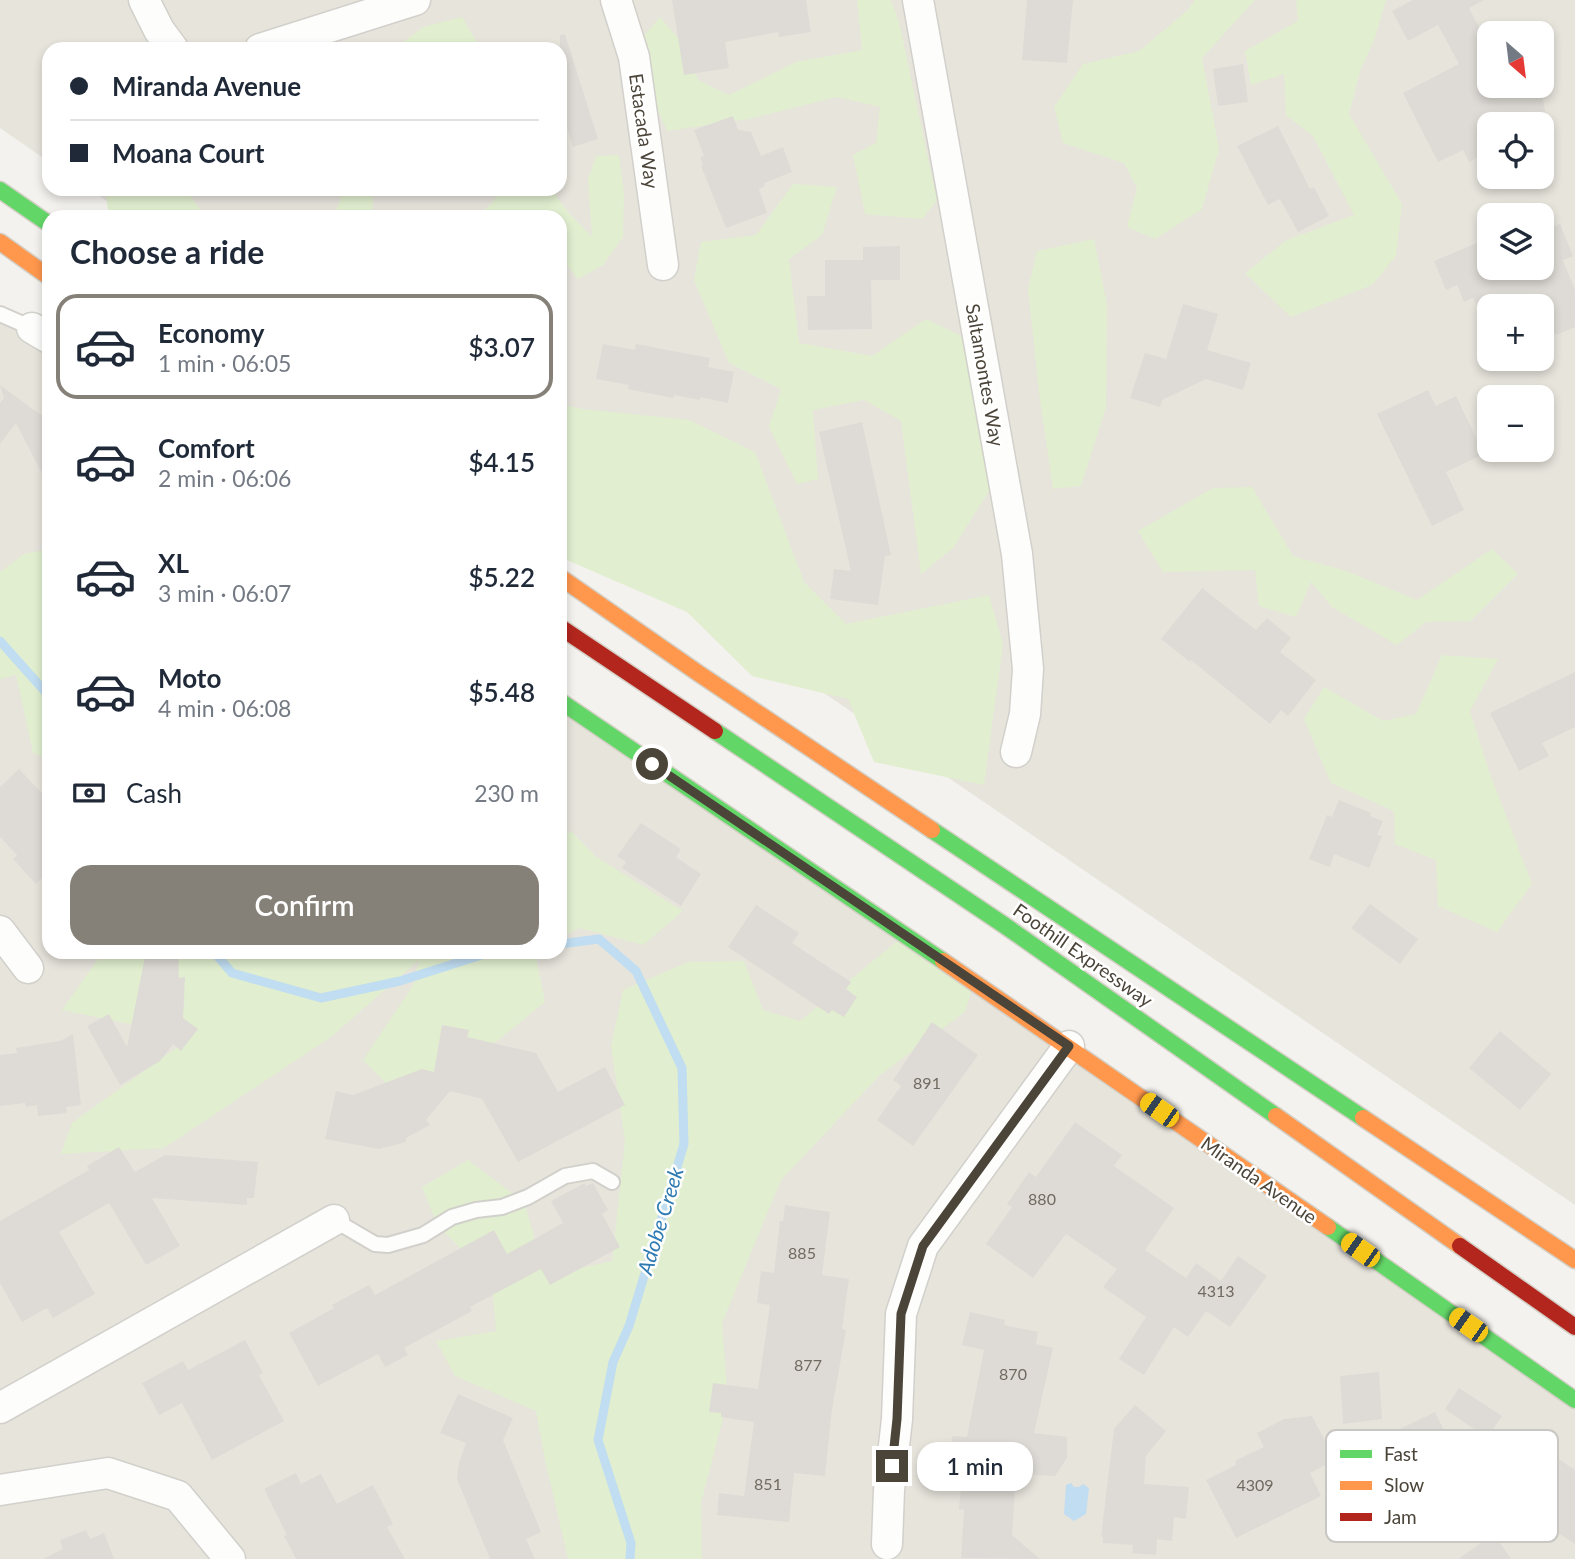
<!DOCTYPE html>
<html lang="en">
<head>
<meta charset="utf-8">
<style>
  :root { --surface:#fff; --page:#f6f6f7; --text:#1f2937; --muted:#747a83; --line:#e0e1e3; --accent:#868178 }
  body { margin:0; font-family:Lato,sans-serif; background:var(--page); color:var(--text); height:100vh; display:flex; flex-direction:column; font-size:26px; white-space:nowrap }
  * { box-sizing:border-box; margin:0 }
  p { font-size:23px; color:var(--muted) }
  .icon { flex:none; width:38px; height:38px; fill:none; stroke:currentColor; stroke-width:2; stroke-linecap:round; stroke-linejoin:round }
  .map { position:relative; flex:1; overflow:hidden }
  .details { position:absolute; left:42px; top:210px; width:525px; height:749px; display:flex; flex-direction:column; background:var(--surface); border-radius:21px; box-shadow:0 4px 10px #0003 }
  .details>* { flex:none }
  .banner { position:absolute; left:42px; top:42px; width:525px; height:154px; border-radius:21px; box-shadow:0 4px 10px #0003; display:grid; align-content:center; height:154px; padding:0 28px; background:var(--surface) }
  .needle { width:46px; rotate:152deg }
  .buttons { position:absolute; left:1477px; top:21px; display:grid; gap:14px }
  .buttons a { display:grid; place-items:center; width:77px; height:77px; border-radius:14px; background:var(--surface); box-shadow:0 4px 10px #0003; font-size:35px }
  .end { position:absolute; width:32px; height:32px; margin:-16px; border:9px solid #4b4439; background:#fff; box-shadow:0 0 0 4px #fff }
  .from { border-radius:50% }
  .bubble { position:absolute; height:49px; border-radius:21px; background:var(--surface); box-shadow:0 4px 10px #0003; font-size:23px; font-weight:600; line-height:49px; text-align:center }
  .car { position:absolute; width:21px; height:42px; margin:-21px -10px; border-radius:9px; box-shadow:0 0 5px 2px #0007; background:linear-gradient(#f5c518 24%,#345 0 40%,#f5c518 0 76%,#345 0 86%,#f5c518 0) }
  .banner b { display:flex; align-items:center; gap:24px; height:66px; font-size:26px }
  .banner b+b { border-top:2px solid var(--line) }
  .banner i { width:18px; height:18px; background:var(--text) }
  ul { padding:0; list-style:none }
  li { display:flex; align-items:center; gap:21px; height:105px; margin:0 14px 10px; padding:0 14px; border:4px solid transparent; border-radius:21px }
  li div { flex:1 }
  li b { display:block; font-size:26px }
  li em { font-style:normal; font-weight:600 }
  li.selected { border-color:var(--accent) }
  li>.icon { width:63px; height:63px; stroke-width:1.5 }
  h2 { padding:0 28px; font-size:32px; line-height:84px }
  .pay { display:flex; align-items:center; gap:18px; height:77px; padding:0 28px; font-size:26px }
  .pay p { margin-inline-start:auto }
  .primary-button { display:flex; gap:14px; margin-top:auto; padding:14px 28px }
  .primary-button a { flex:1; height:80px; border-radius:21px; background:var(--accent); color:#fff; font-size:28px; font-weight:600; line-height:80px; text-align:center }
  .map>svg:first-child { display:block }
</style>
</head>
<body>
<div class="map">
<svg width="1575" height="1559" viewBox="0 0 1575 1559">
  <rect width="100%" height="100%" fill="#f4f2ee"/>
  <path fill="#e7e4dc" fill-rule="evenodd" d="M0,0H1575V1205L560,513V217H130L89,189H560V49H49V162L0,128ZM1489,33H1542V86H1489ZM1489,124H1542V177H1489ZM1489,215H1542V268H1489ZM1489,306H1542V359H1489ZM1489,397H1542V450H1489Z
    M0,315L49,349V952H560V697L1575,1392V1559H0Z"/>
  <path fill="#e1eecf" d="M857,0H891L899,22L937,200L922,219L865,214L853,155L876,143L880,107L837,97L749,119L667,131L645,82L636,45L660,17L684,45L698,80L729,95L796,62L862,50Z
    M1195,0H1255L1202,58L1219,149L1202,209L1155,239L1127,227L1137,188L1124,163L1063,143L1054,107L1083,64L1139,51L1188,10Z
    M1296,0H1386L1375,38L1360,71L1349,114L1402,204L1396,256L1372,285L1291,317L1245,273L1287,240L1354,215L1313,136L1286,115L1284,74L1251,85L1245,51L1298,21Z
    M462,17L481,49H410L403,42L423,27Z
    M619,155L624,193L623,237L603,265L578,279L560,257V217H478L496,198L491,189H551L568,212L592,237L588,180L596,156Z
    M793,184L837,187L822,235L789,259L799,343L872,356L926,319L968,339L993,485L953,548L921,574L901,421L864,400L813,410L818,479L797,484L769,427L781,389L729,363L694,280L701,242L756,235Z
    M105,189H186L205,217H109Z
    M344,189H370L373,200L372,217H334Z
    M1094,239L1107,305L1106,407L1081,486L1053,489L1039,392L1028,289L1037,251Z
    M560,404L583,409L689,420L755,452L804,582L846,624L989,595L1003,644L984,785L874,762L848,699L752,676L687,612L569,561L560,553Z
    M1252,487L1293,556L1346,571L1417,600L1492,549L1518,574L1470,621L1426,622L1397,645L1332,607L1311,582L1296,617L1259,606L1255,570L1163,572L1138,531L1213,488Z
    M49,549V760L33,753L16,675L0,679V572L24,554Z
    M1442,655L1498,659L1470,711L1490,774L1532,884L1497,932L1438,906L1436,860L1395,844L1394,811L1331,783L1304,719L1324,687L1383,721L1416,714Z
    M571,831L595,856L683,911L643,945L580,928L560,937V839Z
    M907,933L974,983L965,1012L879,1076L781,1180L722,1323L728,1399L701,1503L702,1559H568L545,1460L536,1411L455,1376L436,1341L496,1331L492,1282L437,1224L422,1187L468,1160L524,1202L546,1276L612,1261L625,1141L611,1046L623,990L688,962L744,961L763,1010L800,1021Z
    M97,952H535L545,1002L496,1042L397,1094L363,1060L412,987L419,960L331,1037L164,1148L61,1154L72,1123L176,1048L185,1001L135,1025L62,1010L98,959Z"/>
  <path fill="#c0ddf1" d="M1071,1483L1074,1487H1079L1083,1484L1089,1488L1086,1514L1074,1521L1064,1514L1066,1485Z"/>
  <g fill="none" stroke-linecap="round" stroke-linejoin="round">
    <path stroke="#c0ddf1" stroke-width="9" d="M0,641L49,696
      M560,944L599,939L636,971L682,1068L684,1144L629,1326L613,1362L598,1440L631,1543L630,1559
      M214,952L232,973L321,998L400,981L491,952"/>
  </g>
  <path fill="#dedbd6" d="M672,0H806L811,32L779,37L778,32L725,42L729,68L684,75Z
    M1027,0H1073L1067,63L1022,60Z
    M1413,0H1484L1469,8L1489,47V86H1541L1546,117L1507,124H1489V151L1469,162L1463,150L1438,162L1403,93L1459,64L1438,25L1408,41L1392,11Z
    M565,34L598,139L573,147L565,121L560,123V35Z
    M1243,64L1248,102L1218,106L1213,69Z
    M733,116L738,130L751,132L761,156L783,147L792,172L764,183L765,186L759,189L767,213L726,228L701,166H703L700,157L704,156L694,130Z
    M1278,126L1310,189L1314,187L1329,216L1298,232L1280,199L1268,205L1237,146Z
    M1542,211L1549,229L1560,224L1573,256L1563,260L1575,290V327L1556,335L1554,332L1542,337V306H1477L1473,298L1464,302L1457,285L1446,290L1434,261L1489,238V268H1542Z
    M900,246V280H871L872,329L808,330L807,296H825V260H863V247Z
    M1183,304L1218,314L1207,350L1251,363L1243,390L1206,379L1162,400L1160,407L1130,398L1145,353L1166,359Z
    M603,344L635,350L636,344L710,358L708,367L734,372L728,403L700,397V400L674,395L673,398L628,389L629,385L596,379Z
    M0,385L49,421V487L16,423L0,444V403L4,398Z
    M1428,390L1436,406L1456,396L1484,454L1446,472L1464,510L1432,526L1377,414Z
    M862,422L891,555L885,556L878,605L830,599L834,569L851,571L819,432Z
    M1202,588L1256,630L1267,618L1291,638L1280,652L1316,680L1288,716L1281,710L1270,724L1191,660L1190,662L1161,639Z
    M1575,672V727L1542,743L1549,756L1519,771L1490,713Z
    M19,769L49,801V871L36,884L13,859L17,855L0,837V787Z
    M1339,800L1371,813L1370,816L1383,821L1377,835L1382,836L1369,868L1334,854L1330,867L1309,859L1327,815L1332,817Z
    M641,823L681,849L676,857L701,874L681,906L622,868L626,862L617,856Z
    M1370,904L1418,939L1400,964L1351,928Z
    M756,905L799,933L792,943L851,982L846,989L857,997L844,1017L832,1010L829,1014L728,947Z
    M146,952H178L179,978L185,977L183,1018L198,1029L181,1051L173,1044L160,1061L120,1085L87,1026L109,1014L127,1047Z
    M932,1022L978,1055L913,1146L877,1120L901,1086L893,1080Z
    M442,1025L469,1030L467,1037L536,1053L558,1092L605,1067L625,1105L518,1162L482,1099L450,1091L426,1120L430,1125L406,1138V1142L379,1149L325,1139L336,1091L353,1095L422,1069L434,1072Z
    M1500,1031L1551,1074L1520,1110L1469,1068Z
    M73,1034L81,1105L66,1107L67,1113L38,1116L37,1105L26,1107L25,1103L0,1106V1055L17,1053L16,1048L60,1041Z
    M1075,1122L1122,1155L1114,1166L1174,1208L1145,1250L1186,1278L1196,1263L1221,1281L1238,1256L1267,1276L1230,1327L1206,1311L1188,1337L1174,1327L1144,1375L1119,1359L1146,1317L1103,1287L1117,1269L1066,1234L1033,1278L986,1244L1012,1207L1007,1204L1029,1172L1036,1177Z
    M119,1147L135,1172L165,1155L258,1162L254,1198H247V1205L152,1198L180,1246L146,1265L109,1203L59,1232L95,1294L53,1318L47,1308L22,1322L0,1283V1221L89,1170L87,1166Z
    M585,1183L586,1186L593,1183L608,1210L602,1214L620,1247L550,1285L541,1269L470,1307L472,1311L404,1348L408,1355L385,1367L378,1354L318,1386L289,1333L334,1308L332,1305L369,1285L375,1295L494,1230L507,1254L563,1223L551,1201Z
    M785,1205L830,1212L822,1275L849,1279L842,1329L846,1330L832,1409L825,1476L794,1473L789,1522L717,1515L719,1493L744,1496L754,1422L721,1417V1413L709,1412L713,1383L758,1389L770,1305L757,1303L761,1271L774,1273L780,1221H783Z
    M970,1312L1005,1320L1004,1325L1038,1332L1036,1344L1053,1348L1034,1433L1067,1437V1458L1055,1476L1016,1474L1012,1535L1040,1559L961,1558L964,1510L959,1509L961,1488L947,1474L949,1469L952,1436L967,1437L984,1350L962,1345Z
    M245,1340L263,1373L259,1375L284,1421L212,1460L182,1403L159,1415L142,1383L183,1361L188,1370Z
    M1379,1372L1382,1419L1343,1424L1340,1376Z
    M1459,1388L1502,1416L1487,1438L1445,1409Z
    M458,1394L513,1418L503,1440L541,1532L526,1539L535,1559H490L457,1479L459,1463L466,1443L440,1433Z
    M1135,1405L1166,1431L1146,1456L1144,1484L1189,1487L1186,1519L1174,1517L1172,1541L1157,1539L1156,1555L1132,1553L1133,1545L1103,1543V1537H1101L1114,1429Z
    M1435,1412L1462,1467L1441,1452L1446,1459L1397,1483L1377,1440Z
    M1312,1416L1335,1460L1310,1473L1321,1496L1236,1538L1206,1480L1236,1465L1235,1461L1264,1447L1257,1433L1284,1419Z
    M1541,1447L1575,1470V1544L1537,1519L1546,1507L1526,1493L1536,1479L1524,1472Z
    M296,1473L301,1484L321,1474L337,1504L373,1485L393,1524L387,1527L405,1559H296L284,1536L287,1535L264,1489Z
    M86,1530L90,1539L104,1533L114,1559H43L63,1549L60,1540Z
    M1494,1534L1511,1559H1458Z"/>
  <g fill="none" stroke-linecap="round" stroke-linejoin="round">
    <g stroke="#d2d0cb" stroke-width="18">
      <path id="lane" d="M0,314L32,328
        M334,1220L375,1244L388,1245L423,1235L452,1217L476,1210L502,1207L528,1197L565,1176L593,1171L612,1182"/>
    </g>
    <g stroke="#d2d0cb" stroke-width="33">
      <path id="street" d="M144,0L159,30L173,49
        M616,0L634,57L663,265
        M918,0L1017,554L1028,669L1025,714L1016,752
        M260,49L415,0
        M32,328L49,338
        M0,931L28,968
        M0,1408L334,1220
        M0,1490L108,1473L178,1496L230,1559
        M887,1544L889,1490L897,1419L901,1314L923,1246L1069,1046"/>
    </g>
    <g stroke="#d3cfc5" stroke-width="19">
      <path id="fast" d="M0,190L49,224
        M560,701L943,961
        M715,731L1004,925L1276,1116
        M932,830L1363,1118
        M1328,1227L1575,1400"/>
    </g>
    <g stroke="#d3cfc5" stroke-width="19">
      <path id="slow" d="M0,242L49,277
        M560,577L698,673L932,830
        M943,961L1328,1227
        M1276,1116L1460,1246
        M1363,1118L1575,1260"/>
    </g>
    <g stroke="#d3cfc5" stroke-width="19">
      <path id="jam" d="M560,627L715,731
        M1460,1246L1575,1327"/>
    </g>
    <use href="#lane" stroke="#fdfdfc" stroke-width="14"/>
    <use href="#street" stroke="#fdfdfc" stroke-width="30"/>
    <use href="#fast" stroke="#63d668" stroke-width="16"/>
    <use href="#slow" stroke="#ff974d" stroke-width="16"/>
    <use href="#jam" stroke="#b3261e" stroke-width="16"/>
  </g>
  <g fill="none" stroke-linecap="round" stroke-linejoin="round">
    <path stroke="#4b4439" stroke-width="9" d="M652,764L1069,1046L923,1246L901,1314L897,1419L892,1466"/>
  </g>
  <g text-anchor="middle" stroke-width="5" stroke-linejoin="round" paint-order="stroke">
    <g font-size="16" fill="#706a61">
      <text x="927" y="1089">891</text>
      <text x="1042" y="1205">880</text>
      <text x="802" y="1259">885</text>
      <text x="1216" y="1297">4313</text>
      <text x="808" y="1371">877</text>
      <text x="1013" y="1380">870</text>
      <text x="768" y="1490">851</text>
      <text x="1255" y="1491">4309</text>
    </g>
    <g font-size="19" fill="#4b4439" stroke="#fff">
      <text transform="translate(644 131) rotate(82)" y="7">Estacada Way</text>
      <text transform="translate(985 375) rotate(80)" y="7">Saltamontes Way</text>
      <text transform="translate(1083 955) rotate(35)" y="7">Foothill Expressway</text>
      <text transform="translate(1259 1180) rotate(35)" y="7">Miranda Avenue</text>
    </g>
    <g font-size="21" font-style="italic" fill="#2e7ab2" stroke="#fff">
      <text transform="translate(661 1221) rotate(-73)" y="7">Adobe Creek</text>
    </g>
  </g>
  <rect x="1326" y="1430" width="232" height="112" rx="10" fill="#fff" stroke="#c9c7c4" stroke-width="2"/>
  <rect x="1340" y="1450" width="32" height="8" fill="#63d668"/>
  <rect x="1340" y="1481" width="32" height="9" fill="#ff974d"/>
  <rect x="1340" y="1513" width="32" height="8" fill="#b3261e"/>
  <g font-size="19" fill="#4b4439">
    <text x="1384" y="1461">Fast</text>
    <text x="1384" y="1492">Slow</text>
    <text x="1384" y="1524">Jam</text>
  </g>
</svg>
<div class="buttons">
<a><svg class="needle" viewBox="-14 -14 28 28"><path d="M0-13l5 13h-10z" fill="#e53935"/><path d="M0 13l5-13h-10z" fill="#747a83"/></svg></a>
<a><svg class="icon" aria-label="locate" viewBox="0 0 24 24"><circle cx="12" cy="12" r="6"/><path d="M12 2v4M12 18v4M2 12h4M18 12h4"/></svg></a>
<a><svg class="icon" aria-label="layers" viewBox="0 0 24 24"><path d="M12 4l9 5-9 5-9-5zM3 14l9 5 9-5"/></svg></a>
<a>+</a>
<a>−</a>
</div>
<i class="end from" style="left:652px;top:764px"></i>
<i class="end" style="left:892px;top:1466px"></i>
<div class="bubble" style="left:917px;top:1442px;width:116px">1 min</div>
<i class="car" style="left:1159px;top:1110px;rotate:305deg"></i>
<i class="car" style="left:1360px;top:1250px;rotate:305deg"></i>
<i class="car" style="left:1468px;top:1325px;rotate:305deg"></i>
<div class="banner">
<b><i class="from"></i>Miranda Avenue</b>
<b><i></i>Moana Court</b>
</div>
<section class="details">
<h2>Choose a ride</h2>
<ul>
<li class="selected"><svg class="icon" aria-label="car" viewBox="0 0 24 24"><path d="M5 17H2v-5l4-1 3-4h7l3 4 3 1v5h-3M9 17h6M6 11h13"/><circle cx="7" cy="17" r="2"/><circle cx="17" cy="17" r="2"/></svg><div><b>Economy</b><p>1 min · 06:05</p></div><em>$3.07</em></li>
<li><svg class="icon" aria-label="car" viewBox="0 0 24 24"><path d="M5 17H2v-5l4-1 3-4h7l3 4 3 1v5h-3M9 17h6M6 11h13"/><circle cx="7" cy="17" r="2"/><circle cx="17" cy="17" r="2"/></svg><div><b>Comfort</b><p>2 min · 06:06</p></div><em>$4.15</em></li>
<li><svg class="icon" aria-label="car" viewBox="0 0 24 24"><path d="M5 17H2v-5l4-1 3-4h7l3 4 3 1v5h-3M9 17h6M6 11h13"/><circle cx="7" cy="17" r="2"/><circle cx="17" cy="17" r="2"/></svg><div><b>XL</b><p>3 min · 06:07</p></div><em>$5.22</em></li>
<li><svg class="icon" aria-label="car" viewBox="0 0 24 24"><path d="M5 17H2v-5l4-1 3-4h7l3 4 3 1v5h-3M9 17h6M6 11h13"/><circle cx="7" cy="17" r="2"/><circle cx="17" cy="17" r="2"/></svg><div><b>Moto</b><p>4 min · 06:08</p></div><em>$5.48</em></li>
</ul>
<div class="pay"><svg class="icon" aria-label="cash" viewBox="0 0 24 24"><path d="M3 7h18v10H3z"/><circle cx="12" cy="12" r="2"/></svg>Cash<p>230 m</p></div>
<div class="primary-button"><a>Confirm</a></div>
</section>
</div>
</body>
</html>
